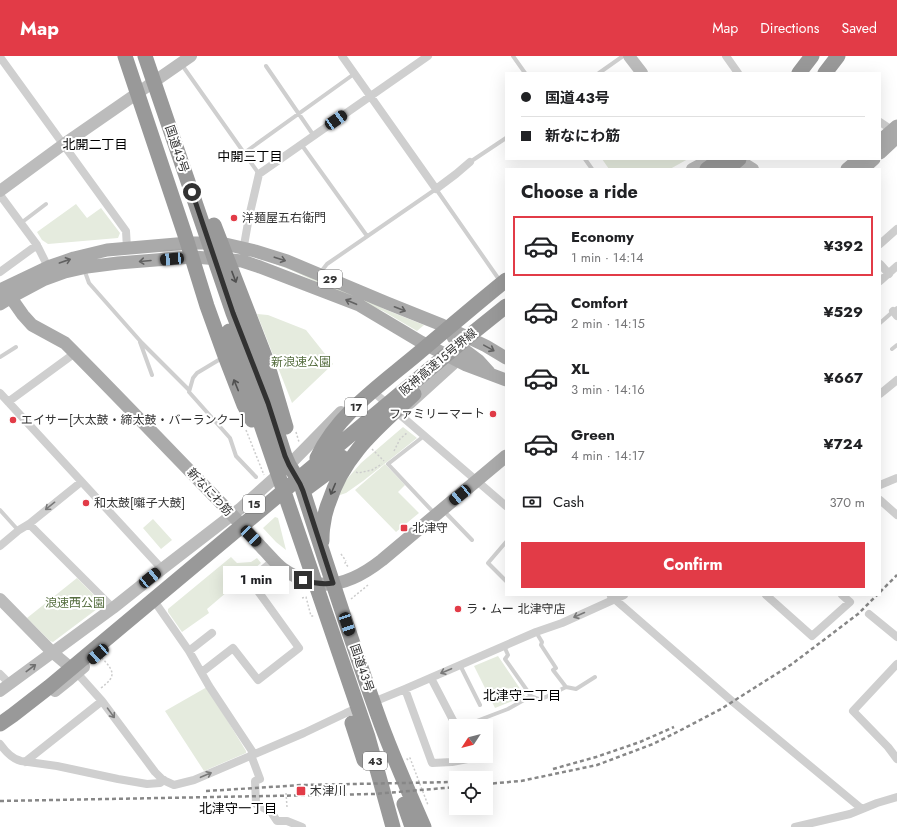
<!DOCTYPE html>
<html lang="en">
<head>
<meta charset="utf-8">
<style>
  :root { --surface:#fff; --page:#f2f2f2; --text:#202124; --muted:#757577; --line:#e0e0e0; --accent:#e23b47 }
  body { margin:0; font-family:Jost,"Noto Sans JP",sans-serif; background:var(--page); color:var(--text); height:100vh; display:flex; flex-direction:column; font-size:15px; white-space:nowrap }
  * { box-sizing:border-box; margin:0 }
  p { font-size:13px; color:var(--muted) }
  .icon { flex:none; width:22px; height:22px; fill:none; stroke:currentColor; stroke-width:2; stroke-linecap:round; stroke-linejoin:round }
  .map { position:relative; flex:1; overflow:hidden }
  .sheet { position:absolute; left:505px; top:112px; width:376px; height:428px; display:flex; flex-direction:column; background:var(--surface); border-radius:0px; box-shadow:0 4px 16px #0002 }
  .sheet>* { flex:none }
  .banner { position:absolute; left:505px; top:16px; width:376px; height:88px; border-radius:0px; box-shadow:0 4px 16px #0002; display:grid; align-content:center; height:88px; padding:0 16px; background:var(--surface) }
  .needle { width:26px; rotate:234deg }
  .controls { position:absolute; left:449px; top:663px; display:grid; gap:8px }
  .controls a { display:grid; place-items:center; width:44px; height:44px; border-radius:0px; background:var(--surface); box-shadow:0 4px 16px #0002; font-size:20px }
  .end { position:absolute; width:18px; height:18px; margin:-9px; border:5px solid #323232; background:#fff; box-shadow:0 0 0 2px #fff }
  .from { border-radius:50% }
  .bubble { position:absolute; height:28px; border-radius:0px; background:var(--surface); box-shadow:0 4px 16px #0002; font-size:13px; font-weight:700; line-height:28px; text-align:center }
  .car { position:absolute; width:12px; height:24px; margin:-12px -6px; border-radius:5px; box-shadow:0 0 3px 1px #0007; background:linear-gradient(#222 24%,#8ab4d8 0 40%,#222 0 76%,#8ab4d8 0 86%,#222 0) }
  .banner b { display:flex; align-items:center; gap:14px; height:38px; font-size:15px }
  .banner b+b { border-top:1px solid var(--line) }
  .banner i { width:10px; height:10px; background:var(--text) }
  ul { padding:0; list-style:none }
  li { display:flex; align-items:center; gap:12px; height:60px; margin:0 8px 6px; padding:0 8px; border:2px solid transparent; border-radius:0px }
  li div { flex:1 }
  li b { display:block; font-size:15px }
  li em { font-style:normal; font-weight:700 }
  li.on { border-color:var(--accent) }
  li>.icon { width:36px; height:36px; stroke-width:1.5 }
  h2 { padding:0 16px; font-size:18px; line-height:48px }
  .pay { display:flex; align-items:center; gap:10px; height:44px; padding:0 16px; font-size:15px }
  .pay p { margin-inline-start:auto }
  .action { display:flex; gap:8px; margin-top:auto; padding:8px 16px }
  .action a { flex:1; height:46px; border-radius:0px; background:var(--accent); color:#fff; font-size:16px; font-weight:700; line-height:46px; text-align:center }
  header { display:flex; align-items:center; gap:24px; box-sizing:border-box; height:56px; padding:0 20px; background:var(--accent); color:#fff }
  header strong { font-size:19px }
  nav { display:flex; gap:22px; margin-inline-start:auto; font-size:14px }
  .map>svg:first-child { display:block }
</style>
</head>
<body>
<header>
<strong>Map</strong>
<nav><a>Map</a><a>Directions</a><a>Saved</a></nav>
</header>
<div class="map">
<svg width="897" height="771" viewBox="0 0 897 771">
  <rect width="100%" height="100%" fill="#fff"/>
  <path fill="#e5ebde" d="M602,103H688L670,113H609Z
    M76,148L87,162L101,152L120,177L118,182L48,188L42,184L37,176Z
    M267,203L358,239L384,253L424,269L417,275L383,255L325,230L291,214L265,204Z
    M257,258L268,259L306,274L333,308L292,347Z
    M403,371L417,382L363,425L346,437L340,439V431L361,407Z
    M385,408L405,429L398,436L419,457L396,476L355,434Z
    M275,461L278,462L286,494L276,486L263,472Z
    M153,463L172,484L161,493L143,472Z
    M231,501L237,507L251,506L257,502L261,507L207,553L209,557L182,576L168,556V553Z
    M77,522L100,545L97,553L53,586L50,585L27,562Z
    M498,600L525,640L495,652L474,610Z
    M207,631L246,695V697L204,715L165,655Z"/>
  <g fill="none" stroke-linecap="round" stroke-linejoin="round">
    <path stroke="#ccc" stroke-width="1.5" stroke-dasharray="2 2" stroke-linecap="butt" d="M246,374L264,419
      M296,376L299,386
      M372,393L384,405
      M394,395L400,383L408,376
      M356,416L358,417L372,414L382,408
      M341,498L346,505
      M346,506L345,507L349,512
      M302,542L306,541L311,560H315
      M351,543L368,529
      M101,632C117,620 114,615 102,602
      M408,704L407,703L410,702L428,749
      M286,737L287,751"/>
    <path stroke="#cfcfcf" stroke-width="4" d="M513,0L525,17
      M182,9L259,118
      M266,10L314,80
      M599,17L623,0
      M301,88L367,180
      M244,97L354,18
      M585,103L592,113
      M470,106L506,82
      M21,167L46,148
      M84,213L89,227L142,287L189,334
      M320,217L327,208L436,133L498,222
      M880,267L897,252
      M140,286L152,319
      M892,293L897,289
      M0,301L16,291
      M222,302L197,317L193,322L189,336L230,382L236,400L256,421
      M424,380L388,408L435,458
      M0,454L18,474
      M444,455L472,484
      M506,486L488,507L506,525
      M536,576L542,586L541,589L556,612L553,614L566,631
      M504,590L508,599L505,603L531,640
      M460,609L480,649
      M476,670L474,666L508,653L531,640L539,643L546,641L566,631L576,633L595,621
      M486,687L491,696"/>
    <path stroke="#cfcfcf" stroke-width="8" d="M342,0L436,133L456,118L470,106
      M726,0L738,17
      M0,1L126,175L127,192
      M880,66L892,74L895,77
      M0,139L37,189L48,211
      M880,188L897,173
      M243,195L249,161L259,118L428,0
      M880,208L889,218
      M0,216L37,189
      M880,225L897,210
      M893,255L897,260
      M370,333L506,450
      M0,337L162,513
      M880,338L897,324
      M8,346L75,297
      M880,429L897,422
      M880,444L897,459
      M29,468L113,552
      M0,490L19,474L29,468L81,426
      M766,539L812,580L850,546L842,539
      M611,540L733,646L862,753
      M157,549L189,595L209,630L254,698
      M869,558L897,581
      M189,595L212,577
      M897,608L853,655L888,691L897,703
      M202,616L233,592L258,624L299,592L250,524L274,504
      M77,617L102,645L155,716L163,724L174,729L194,724L304,677L346,657L360,651
      M0,618L10,628
      M431,622L456,670
      M405,633L432,707L452,706L473,702L472,700
      M371,647L405,633L536,576L562,567L624,539
      M0,688C5,695 12,703 21,705L57,710L118,723L147,728L160,727L164,724
      M251,699L260,723L255,725L256,748L271,756L277,765H287L302,771
      M25,706L102,645
      M795,771L850,758L877,747L897,741"/>
    <path stroke="#bcbcbc" stroke-width="12" d="M629,0L642,17
      M737,103L753,113
      M692,113L705,106L710,103
      M0,135L64,88L191,0
      M410,347L464,298
      M0,543L52,596L77,617
      M0,635L113,552L162,513L241,452L289,409L341,356
      M55,635L70,623L84,611"/>
    <path stroke="#aaa" stroke-width="13" d="M881,84L897,70
      M880,97L897,81
      M847,113L859,103
      M863,113L874,103
      M4,232L23,259L32,269L65,287C116,338 166,391 217,443C233,459 248,477 264,494C270,500 276,508 283,513C291,519 301,523 310,526C336,534 363,519 382,504L506,400
      M0,234L48,211L74,202L107,194L188,187H221L255,195L287,205L387,247L442,269L486,290L506,302
      M0,248L13,240L43,224L65,216L87,211L118,207L193,201L220,203L242,205L260,211L359,249L421,286L466,309L506,324
      M453,281L463,293L479,305L489,316"/>
    <path stroke="#999" stroke-width="15" d="M125,0L185,179L207,250L225,300L244,349L252,364
      M145,0L233,257L268,347L285,400L289,409L301,428L303,435C328,513 353,591 381,668C394,703 409,737 424,771
      M799,17L812,0
      M825,17L838,0
      M707,113L721,103
      M727,113L739,103
      M214,169L266,303L286,371
      M229,275L368,681L393,771
      M317,402C337,359 379,330 415,300C445,275 475,249 506,224
      M303,435L334,412L340,407L342,401
      M322,485C322,480 322,475 323,470C324,462 326,453 329,446C344,398 379,371 414,338
      M352,667L364,704C369,709 376,705 381,703
      M0,668L13,659L49,631L475,275L506,250
      M404,748L412,771"/>
    <path stroke="#878787" stroke-width="2.5" stroke-dasharray="4 3" stroke-linecap="butt" d="M880,536L897,519
      M553,713L596,701L640,686L674,671
      M486,728L521,725L597,709L653,688L681,674L721,653L792,608L858,558L877,539
      M206,735L239,733L302,729L454,726
      M0,745L374,738L456,731"/>
  </g>
  <defs><path id="oneway-shaft" d="M-6 0H5M1.5-3L5.5 0L1.5 3" fill="none" stroke-width="1.6" stroke-linecap="round" stroke-linejoin="round"/></defs>
  <g stroke="#626262">
    <use href="#oneway-shaft" transform="translate(280 203) rotate(18)"/>
    <use href="#oneway-shaft" transform="translate(65 205) rotate(-19)"/>
    <use href="#oneway-shaft" transform="translate(145 205) rotate(175)"/>
    <use href="#oneway-shaft" transform="translate(351 246) rotate(-157)"/>
    <use href="#oneway-shaft" transform="translate(400 253) rotate(21)"/>
    <use href="#oneway-shaft" transform="translate(489 292) rotate(29)"/>
  </g>
  <g stroke="#515151">
    <use href="#oneway-shaft" transform="translate(234 221) rotate(69)"/>
    <use href="#oneway-shaft" transform="translate(236 329) rotate(-112)"/>
    <use href="#oneway-shaft" transform="translate(333 433) rotate(113)"/>
  </g>
  <g stroke="#797979">
    <use href="#oneway-shaft" transform="translate(50 450) rotate(141)"/>
    <use href="#oneway-shaft" transform="translate(579 559) rotate(156)"/>
    <use href="#oneway-shaft" transform="translate(446 615) rotate(157)"/>
    <use href="#oneway-shaft" transform="translate(111 657) rotate(54)"/>
    <use href="#oneway-shaft" transform="translate(206 719) rotate(-23)"/>
  </g>
  <use stroke="#707070" href="#oneway-shaft" transform="translate(31 612) rotate(-37)"/>
  <g fill="none" stroke-linecap="round" stroke-linejoin="round">
    <path stroke="#323232" stroke-width="5" d="M192,136L233,257L268,347L285,400L289,409L300,428L303,435L333,527C322,529 313,527 303,524"/>
  </g>
  <g fill="#e23b47" stroke="#fff" stroke-width="1.5">
    <circle cx="234" cy="162" r="4"/>
    <circle cx="493" cy="358" r="4"/>
    <circle cx="13" cy="364" r="4"/>
    <circle cx="86" cy="447" r="4"/>
    <rect x="400" y="468" width="8" height="8" rx="2"/>
    <circle cx="458" cy="553" r="4"/>
    <rect x="296" y="730" width="10" height="10" rx="2"/>
  </g>
  <g text-anchor="middle" stroke-width="4" stroke-linejoin="round" paint-order="stroke">
    <g fill="#fff" stroke="#707070" stroke-width="1">
      <rect x="318" y="214" width="24" height="18" rx="3"/>
      <rect x="345" y="342" width="22" height="18" rx="3"/>
      <rect x="243" y="439" width="22" height="18" rx="3"/>
      <rect x="363" y="696" width="24" height="18" rx="3"/>
    </g>
    <g font-size="11" font-weight="bold" fill="#323232">
      <text x="330" y="227">29</text>
      <text x="356" y="355">17</text>
      <text x="254" y="452">15</text>
      <text x="375" y="709">43</text>
    </g>
    <g font-size="12" fill="#323232" stroke="#fff">
      <text transform="translate(177 93) rotate(71)" y="4">国道43号</text>
      <text transform="translate(438 306) rotate(-40)" y="4">阪神高速15号堺線</text>
      <text transform="translate(210 436) rotate(47)" y="4">新なにわ筋</text>
      <text transform="translate(362 612) rotate(71)" y="4">国道43号</text>
    </g>
    <g font-size="12" fill="#323232" stroke="#fff" text-anchor="start">
      <text x="242" y="166">洋麺屋五右衛門</text>
      <text x="485" y="362" text-anchor="end">ファミリーマート</text>
      <text x="21" y="368">エイサー[大太鼓・締太鼓・バーランクー]</text>
      <text x="94" y="451">和太鼓[囃子大鼓]</text>
      <text x="412" y="476">北津守</text>
      <text x="466" y="557">ラ・ムー 北津守店</text>
      <text x="310" y="739">木津川</text>
    </g>
    <g font-size="12" fill="#556d3f" stroke="#fff">
      <text x="301" y="310">新浪速公園</text>
      <text x="75" y="551">浪速西公園</text>
    </g>
    <g font-size="13" fill="#000" stroke="#fff">
      <text x="95" y="93">北開二丁目</text>
      <text x="250" y="105">中開三丁目</text>
      <text x="522" y="644">北津守二丁目</text>
      <text x="238" y="757">北津守一丁目</text>
    </g>
  </g>
</svg>
<div class="controls">
<a><svg class="needle" viewBox="-14 -14 28 28"><path d="M0-13l5 13h-10z" fill="#e53935"/><path d="M0 13l5-13h-10z" fill="#757577"/></svg></a>
<a><svg class="icon" aria-label="locate" viewBox="0 0 24 24"><circle cx="12" cy="12" r="6"/><path d="M12 2v4M12 18v4M2 12h4M18 12h4"/></svg></a>
</div>
<i class="end from" style="left:192px;top:136px"></i>
<i class="end" style="left:303px;top:524px"></i>
<div class="bubble" style="left:223px;top:510px;width:66px">1 min</div>
<i class="car" style="left:336px;top:64px;rotate:55deg"></i>
<i class="car" style="left:172px;top:203px;rotate:265deg"></i>
<i class="car" style="left:460px;top:439px;rotate:231deg"></i>
<i class="car" style="left:251px;top:480px;rotate:136deg"></i>
<i class="car" style="left:150px;top:522px;rotate:51deg"></i>
<i class="car" style="left:347px;top:568px;rotate:162deg"></i>
<i class="car" style="left:98px;top:598px;rotate:229deg"></i>
<div class="banner">
<b><i class="from"></i>国道43号</b>
<b><i></i>新なにわ筋</b>
</div>
<section class="sheet">
<h2>Choose a ride</h2>
<ul>
<li class="on"><svg class="icon" aria-label="car" viewBox="0 0 24 24"><path d="M5 17H2v-5l4-1 3-4h7l3 4 3 1v5h-3M9 17h6M6 11h13"/><circle cx="7" cy="17" r="2"/><circle cx="17" cy="17" r="2"/></svg><div><b>Economy</b><p>1 min · 14:14</p></div><em>¥392</em></li>
<li><svg class="icon" aria-label="car" viewBox="0 0 24 24"><path d="M5 17H2v-5l4-1 3-4h7l3 4 3 1v5h-3M9 17h6M6 11h13"/><circle cx="7" cy="17" r="2"/><circle cx="17" cy="17" r="2"/></svg><div><b>Comfort</b><p>2 min · 14:15</p></div><em>¥529</em></li>
<li><svg class="icon" aria-label="car" viewBox="0 0 24 24"><path d="M5 17H2v-5l4-1 3-4h7l3 4 3 1v5h-3M9 17h6M6 11h13"/><circle cx="7" cy="17" r="2"/><circle cx="17" cy="17" r="2"/></svg><div><b>XL</b><p>3 min · 14:16</p></div><em>¥667</em></li>
<li><svg class="icon" aria-label="car" viewBox="0 0 24 24"><path d="M5 17H2v-5l4-1 3-4h7l3 4 3 1v5h-3M9 17h6M6 11h13"/><circle cx="7" cy="17" r="2"/><circle cx="17" cy="17" r="2"/></svg><div><b>Green</b><p>4 min · 14:17</p></div><em>¥724</em></li>
</ul>
<div class="pay"><svg class="icon" aria-label="cash" viewBox="0 0 24 24"><path d="M3 7h18v10H3z"/><circle cx="12" cy="12" r="2"/></svg>Cash<p>370 m</p></div>
<div class="action"><a>Confirm</a></div>
</section>
</div>
</body>
</html>
